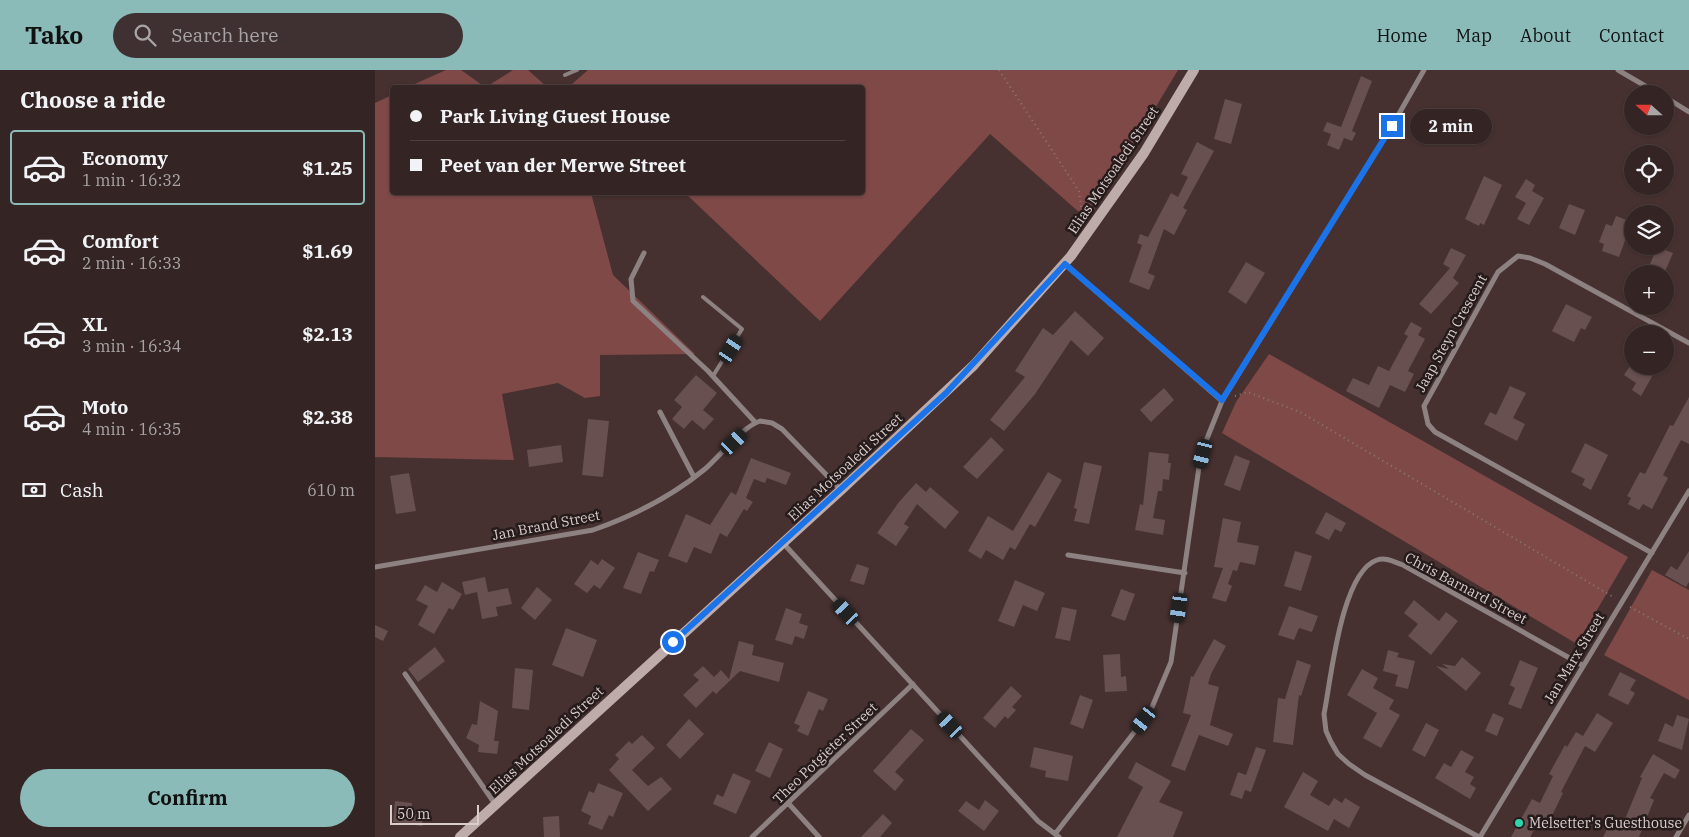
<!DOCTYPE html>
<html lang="en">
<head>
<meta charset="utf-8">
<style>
  :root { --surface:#342524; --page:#3f3131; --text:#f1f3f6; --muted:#a9a5a6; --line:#4e4241; --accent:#8bbbb9 }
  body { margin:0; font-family:"IBM Plex Serif",serif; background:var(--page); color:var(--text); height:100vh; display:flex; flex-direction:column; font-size:19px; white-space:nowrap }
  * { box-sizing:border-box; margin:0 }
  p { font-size:16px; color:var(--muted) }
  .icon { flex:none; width:28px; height:28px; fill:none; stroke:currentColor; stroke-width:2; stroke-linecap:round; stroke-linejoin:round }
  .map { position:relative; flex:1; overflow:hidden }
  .drawer { display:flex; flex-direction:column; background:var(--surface); width:375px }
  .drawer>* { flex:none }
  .guide { position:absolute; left:15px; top:15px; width:475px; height:110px; border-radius:5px; box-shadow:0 1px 4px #0004,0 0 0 1px var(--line); display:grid; align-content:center; height:110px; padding:0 20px; background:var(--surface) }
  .needle { width:32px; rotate:291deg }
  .fabs { position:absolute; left:1249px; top:15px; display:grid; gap:10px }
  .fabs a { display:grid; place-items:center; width:50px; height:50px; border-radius:50%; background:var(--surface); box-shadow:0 1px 4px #0004,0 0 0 1px var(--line); font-size:25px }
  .scale { position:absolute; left:15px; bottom:12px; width:89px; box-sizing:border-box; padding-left:5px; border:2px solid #dbcdcc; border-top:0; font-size:14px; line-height:18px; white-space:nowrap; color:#dbcdcc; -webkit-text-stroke:4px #251b1b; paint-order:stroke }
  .end { position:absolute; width:22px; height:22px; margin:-11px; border:6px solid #1a73e8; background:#fff; box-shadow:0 0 0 2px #fff }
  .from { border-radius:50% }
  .bubble { position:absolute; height:35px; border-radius:18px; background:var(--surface); box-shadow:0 1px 4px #0004,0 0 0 1px var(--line); font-size:16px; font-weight:700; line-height:35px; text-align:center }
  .car { position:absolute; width:15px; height:30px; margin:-15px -8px; border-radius:6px; box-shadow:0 0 4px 1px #0007; background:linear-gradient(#222 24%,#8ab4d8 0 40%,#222 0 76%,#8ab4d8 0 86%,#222 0) }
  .guide b { display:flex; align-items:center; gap:18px; height:48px; font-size:19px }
  .guide b+b { border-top:1px solid var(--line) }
  .guide i { width:12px; height:12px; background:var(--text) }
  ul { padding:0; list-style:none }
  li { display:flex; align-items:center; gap:15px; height:75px; margin:0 10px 8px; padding:0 10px; border:2px solid transparent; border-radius:5px }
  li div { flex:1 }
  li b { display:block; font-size:19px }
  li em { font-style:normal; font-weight:700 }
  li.on { border-color:var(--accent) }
  li>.icon { width:45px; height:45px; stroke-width:1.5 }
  h2 { padding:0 20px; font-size:22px; line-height:60px }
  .pay { display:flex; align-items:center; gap:12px; height:55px; padding:0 20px; font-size:19px }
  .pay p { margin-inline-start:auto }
  .action { display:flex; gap:10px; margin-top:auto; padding:10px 20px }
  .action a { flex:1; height:58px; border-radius:30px; background:var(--accent); color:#111; font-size:20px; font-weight:700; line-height:58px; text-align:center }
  header { display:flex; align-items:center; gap:30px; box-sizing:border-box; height:70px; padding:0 25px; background:var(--accent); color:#111 }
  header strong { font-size:24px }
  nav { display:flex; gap:28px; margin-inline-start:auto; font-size:18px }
  .search { width:350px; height:45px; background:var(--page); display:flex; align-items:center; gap:12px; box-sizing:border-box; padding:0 18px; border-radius:28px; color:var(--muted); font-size:19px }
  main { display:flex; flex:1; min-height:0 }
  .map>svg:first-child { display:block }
</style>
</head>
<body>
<header>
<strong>Tako</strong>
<div class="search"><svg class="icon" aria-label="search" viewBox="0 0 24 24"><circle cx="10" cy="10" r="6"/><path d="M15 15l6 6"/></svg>Search here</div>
<nav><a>Home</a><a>Map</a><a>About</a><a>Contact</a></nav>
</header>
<main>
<section class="drawer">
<h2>Choose a ride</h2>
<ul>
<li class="on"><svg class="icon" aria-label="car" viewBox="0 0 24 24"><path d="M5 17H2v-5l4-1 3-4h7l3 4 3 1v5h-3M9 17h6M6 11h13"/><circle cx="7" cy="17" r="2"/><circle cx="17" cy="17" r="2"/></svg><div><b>Economy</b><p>1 min · 16:32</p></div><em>$1.25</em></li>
<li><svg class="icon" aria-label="car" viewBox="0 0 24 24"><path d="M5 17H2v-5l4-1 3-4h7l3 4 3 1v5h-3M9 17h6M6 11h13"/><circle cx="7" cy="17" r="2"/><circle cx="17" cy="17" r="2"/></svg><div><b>Comfort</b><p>2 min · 16:33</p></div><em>$1.69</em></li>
<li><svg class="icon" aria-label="car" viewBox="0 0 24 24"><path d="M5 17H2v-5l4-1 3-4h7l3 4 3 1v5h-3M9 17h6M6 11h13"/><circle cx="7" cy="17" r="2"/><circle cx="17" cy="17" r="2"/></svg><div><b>XL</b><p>3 min · 16:34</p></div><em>$2.13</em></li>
<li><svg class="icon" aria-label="car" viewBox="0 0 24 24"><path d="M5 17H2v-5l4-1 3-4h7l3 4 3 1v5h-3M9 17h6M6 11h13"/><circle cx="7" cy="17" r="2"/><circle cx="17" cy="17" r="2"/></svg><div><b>Moto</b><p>4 min · 16:35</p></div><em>$2.38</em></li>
</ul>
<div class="pay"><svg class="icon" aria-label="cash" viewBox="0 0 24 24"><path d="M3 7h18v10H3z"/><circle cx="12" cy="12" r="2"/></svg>Cash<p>610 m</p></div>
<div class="action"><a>Confirm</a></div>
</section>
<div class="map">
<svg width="1314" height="767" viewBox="0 0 1314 767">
  <rect width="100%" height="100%" fill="#463130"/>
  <path fill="#7f4948" d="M71,0H86L110,17H33Z
    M138,0H153L172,17H111Z
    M213,0H803L713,150L615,64L445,251L310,123L488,122V18L200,17L197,14Z
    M17,25L18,122L216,123L238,205L320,284L225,285V326L210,328L183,313L127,324L139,390L0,387V33Z
    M894,284L1253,487L1202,574L847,363L861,332Z
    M1277,500L1314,520V630L1229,585Z"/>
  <path fill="#67504f" d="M986,6L997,11L977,61L981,63L977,71L969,68L964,80L952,75L956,64L948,61L952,52L966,57Z
    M850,29L867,34L856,74L839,69Z
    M822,72L839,81L808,138L812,140L799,165L789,159L773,203L780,206L774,220L754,212L767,175L762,173L765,164L773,167L796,123L803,127L813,107L806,104Z
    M1109,106L1127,115L1109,155L1105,153L1104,156L1090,149Z
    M1151,109L1160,115L1157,121L1169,128L1154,155L1142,149L1151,133L1140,127Z
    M1194,134L1210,140L1200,165L1184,158Z
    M1241,146L1257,152L1244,187L1227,181L1229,174L1224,172L1231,154L1237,156Z
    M1282,177L1298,183L1289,204H1271Z
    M1076,178L1091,185L1078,208L1084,213L1056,244L1044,234L1075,198L1068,194Z
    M871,192L890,203L871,234L853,222Z
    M1191,234L1217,247L1210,260L1206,258L1199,272L1177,261Z
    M700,241L729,268L713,286L696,270L660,324L629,361L615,350L650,307L640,301L668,258L678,265Z
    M1036,252L1047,258L1043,265L1050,269L1033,301L1039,304L1030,322L1015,315L1004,338L971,321L978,308L994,315L1003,296L1014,301L1033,266L1029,264Z
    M1255,296H1283L1266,326L1257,320L1261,313L1249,305Z
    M321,305L342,323L328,340L339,349L329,360L317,350L309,359L297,349L307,337L299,330Z
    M1135,316L1151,323L1138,348L1150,354L1142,371L1109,354L1115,342L1121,345Z
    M789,318L799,330L776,352L765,340Z
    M1314,327V374L1306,370L1288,405L1293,408L1277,439L1268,434L1264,440L1253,434L1256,428L1252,426L1265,402L1270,404L1295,355L1298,356Z
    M213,349L234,351L228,407L207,405Z
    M616,367L629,380L602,409L588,397Z
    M1210,373L1233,385L1216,420L1207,415L1210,409L1196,402Z
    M186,375L188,392L154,397L152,380Z
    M774,382L794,384L793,393H796L794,410L788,409L787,421H783L778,448L790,450L788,465L760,460L765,434L768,435Z
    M860,385L875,391L865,421L849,415Z
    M376,388L416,403L411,415L392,408L390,413L379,409L371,428L378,432L372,441L369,439L352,467L345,463L336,484L319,477L312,493L293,486L311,444L335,455L356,422L361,425Z
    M709,392L727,396L714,454L699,451L702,439L699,438Z
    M673,402L687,410L660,457L655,454L640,480L635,477L628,490L611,480L606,489L593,481L613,446L638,461Z
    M34,403L41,441L21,444L15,406Z
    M541,413L551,422L555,417L584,442L570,459L542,434L529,454L534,457L521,476L502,463L524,432Z
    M951,442L971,453L966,462L960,459L954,470L940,463Z
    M848,448L866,452L862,472L884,476L880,495L865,492L862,501L858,500L853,514L857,516L851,532L837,528L848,498L839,497Z
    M920,481L937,486L926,521L909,516Z
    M1314,481V512L1311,517L1290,505L1296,496L1302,500Z
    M263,482L284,490L279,502L275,501L266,524L248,518Z
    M227,489L240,498L225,519L219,515L212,523L199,514L216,490L223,495Z
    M482,494L494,498L489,515L475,511Z
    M110,507L113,522L133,518L137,534L121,537L123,546L107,549L102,522L90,525L87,512Z
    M640,510L670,523L662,541L648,535L639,557L623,551Z
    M67,512L87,524L78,540L74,538L59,564L43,555L53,536L41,530L50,515L62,522Z
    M162,517L177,530L160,550L146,538Z
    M746,519L760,524L750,551L736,546Z
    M1039,530L1064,551L1071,542L1083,551L1056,585L1033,566L1043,554L1029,543Z
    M914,536L943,546L937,562L924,558L919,570L903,565Z
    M687,537L702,540L695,571L680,568Z
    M411,538L427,544L424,553L433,556L429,569L420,566L417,575L400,570Z
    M0,555L13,561L8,571L0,567Z
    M191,558L222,570L208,607L177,595Z
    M839,569L851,576L836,604L833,614L844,617L835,655L858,664L853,676L824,665L810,701L796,696L816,645L808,643L816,606L818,607Z
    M364,571L379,575L377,585L409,593L404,612L365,601L341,624L338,621L321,638L308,625L324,610L318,605L328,596L339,607L346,600L354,609Z
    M60,577L70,591L43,612L33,599Z
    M1013,580L1024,583L1022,587L1040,591L1033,619L1020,616L1023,605L1008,601Z
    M745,584L746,607L751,606L752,621L730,622L728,585Z
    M1087,587L1106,603L1091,621L1061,596L1074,599L1067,594L1080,596Z
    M922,590L936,595L926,626L924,625L918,675L898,672L903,628L910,629Z
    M1145,590L1163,598L1146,639L1133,634L1140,618L1135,615Z
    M140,598L158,600L154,640L137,638Z
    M987,599L1003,608L998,618L1019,630L1014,639L1025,645L1006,678L988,668L1002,643L972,625Z
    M1245,602L1261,610L1255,620L1260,623L1253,635L1233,625Z
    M636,616L647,626L637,637L641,640L633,649L630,646L620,658L608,648Z
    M433,621L453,629L448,641L444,639L433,666L422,661L425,656L419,653Z
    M705,625L718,630L708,659L695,654Z
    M105,631L123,641L119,671H124L122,684L103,682L104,675L91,668L97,654L102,655Z
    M1118,643L1129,648L1122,666L1110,661Z
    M1222,643L1238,653L1220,682L1210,676L1186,722L1188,723L1172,756L1164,752L1155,767H1136L1157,729L1165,733L1178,706L1174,704L1190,675L1192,677L1201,662L1208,666Z
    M1302,645L1314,649L1307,680L1283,671L1290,653L1298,657Z
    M314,649L329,664L305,689L291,675Z
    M1051,653L1064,660L1050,687L1037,680Z
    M536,659L549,670L520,702L529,710L520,721L498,701Z
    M267,665L280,678L257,700L273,716L286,707L297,719L273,741L234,700L244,689L240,685L254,671L257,674Z
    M394,672L408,679L395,708L380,701Z
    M659,677L698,686L693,711L670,707L671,701L655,697Z
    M881,677L891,680L876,722L870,720L867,729L855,725L863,702L871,705Z
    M1086,680L1099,687L1090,702L1099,707L1095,714L1101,718L1095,729L1060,708L1069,693L1076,697Z
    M1278,684L1305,700L1300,709L1289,703L1275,728L1279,730L1264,767H1228L1234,755L1245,761L1267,708L1265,707Z
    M761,692L796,711L784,732L808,742L798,767H742L768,717L753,708Z
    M928,702L943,711L935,725L954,736L959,728L967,733L970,728L985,737L974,758L959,749L953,761L909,737Z
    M358,703L376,711L361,744L338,734L342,724L348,727Z
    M223,713L248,723L238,747L234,745L227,760L213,754L216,746L206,741L214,721L219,723Z
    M610,730L624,741L609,761L583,741L591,731L604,740Z
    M20,731L37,733L36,745L48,747L47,756L18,752Z
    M508,744L517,753L505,767H486Z
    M184,746L185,767H169L168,747Z"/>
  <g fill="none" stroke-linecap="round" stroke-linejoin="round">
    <path stroke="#8c7a79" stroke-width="2" stroke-dasharray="1 4" stroke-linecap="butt" d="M624,0L704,121L708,149
      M860,326L873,322L927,343L1240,528
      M1255,537L1314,569"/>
    <path stroke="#8d8281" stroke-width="4" d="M190,5L202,0
      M328,227L367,259L338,306"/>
    <path stroke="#8d8281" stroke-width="5" d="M1243,0L1284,24
      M1290,27L1314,42
      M269,183L256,209L258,231L333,301L380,352
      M690,194L847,331
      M285,342L319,407
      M408,473L663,751L684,767
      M1277,483L1060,362L1053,354L1049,336L1123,202L1143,186L1155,188L1170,194L1314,273
      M693,485L810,503
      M0,497L218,460C258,446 296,427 330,399C345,386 367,357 385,351L397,353L407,359L466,420
      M30,604L120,734
      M414,734L444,767
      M680,764L775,642L796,592L824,397L831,371L847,331L1017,56L1049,0
      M377,767L538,614
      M1104,767L990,705L974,694L963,684L956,672L951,661L949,644C956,610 966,502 1002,490C1011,487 1019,492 1028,495L1207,595
      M1105,767L1314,421
      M1301,767L1314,745"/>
    <path stroke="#beacab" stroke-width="10" d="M85,767L466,420L599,295L696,186L769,83L819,0"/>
  </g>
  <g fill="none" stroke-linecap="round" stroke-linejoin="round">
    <path stroke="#1a73e8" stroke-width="6" d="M298,572L571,323L690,194L847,330L1017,56"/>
  </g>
  <circle fill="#2dd5ab" stroke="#251b1b" stroke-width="2" cx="1144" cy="753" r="5"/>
  <g text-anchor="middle" stroke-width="5" stroke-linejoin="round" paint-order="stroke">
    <g font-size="14" fill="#dbcdcc" stroke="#251b1b">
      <text transform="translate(738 100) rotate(-56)" y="5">Elias Motsoaledi Street</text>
      <text transform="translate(1076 263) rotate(-61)" y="5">Jaap Steyn Crescent</text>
      <text transform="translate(470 397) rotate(-43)" y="5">Elias Motsoaledi Street</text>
      <text transform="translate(171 455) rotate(-11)" y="5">Jan Brand Street</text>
      <text transform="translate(1091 518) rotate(28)" y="5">Chris Barnard Street</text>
      <text transform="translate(1199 588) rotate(-59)" y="5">Jan Marx Street</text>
      <text transform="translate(171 670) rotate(-43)" y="5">Elias Motsoaledi Street</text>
      <text transform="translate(450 683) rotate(-44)" y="5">Theo Potgieter Street</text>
    </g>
    <g font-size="14" fill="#dbcdcc" stroke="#251b1b" text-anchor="start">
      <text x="1154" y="758">Melsetter's Guesthouse</text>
    </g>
  </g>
</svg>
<div class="fabs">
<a><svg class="needle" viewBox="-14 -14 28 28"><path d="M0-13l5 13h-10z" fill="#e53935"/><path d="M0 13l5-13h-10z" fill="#a9a5a6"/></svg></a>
<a><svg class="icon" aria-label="locate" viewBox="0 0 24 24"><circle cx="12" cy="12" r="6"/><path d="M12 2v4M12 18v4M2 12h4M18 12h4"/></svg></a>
<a><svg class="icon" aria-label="layers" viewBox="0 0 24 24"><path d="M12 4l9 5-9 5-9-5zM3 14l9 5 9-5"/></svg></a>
<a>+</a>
<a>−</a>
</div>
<div class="scale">50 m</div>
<i class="end from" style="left:298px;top:572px"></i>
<i class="end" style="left:1017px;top:56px"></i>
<div class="bubble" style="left:1035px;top:39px;width:82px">2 min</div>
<i class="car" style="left:356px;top:279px;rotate:33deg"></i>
<i class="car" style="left:359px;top:372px;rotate:47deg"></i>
<i class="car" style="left:828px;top:384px;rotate:194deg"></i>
<i class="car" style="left:804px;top:538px;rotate:188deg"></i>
<i class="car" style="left:471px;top:542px;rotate:317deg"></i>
<i class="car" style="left:769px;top:650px;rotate:217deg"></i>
<i class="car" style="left:575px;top:655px;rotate:317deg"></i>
<div class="guide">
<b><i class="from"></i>Park Living Guest House</b>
<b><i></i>Peet van der Merwe Street</b>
</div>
</div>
</main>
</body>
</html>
